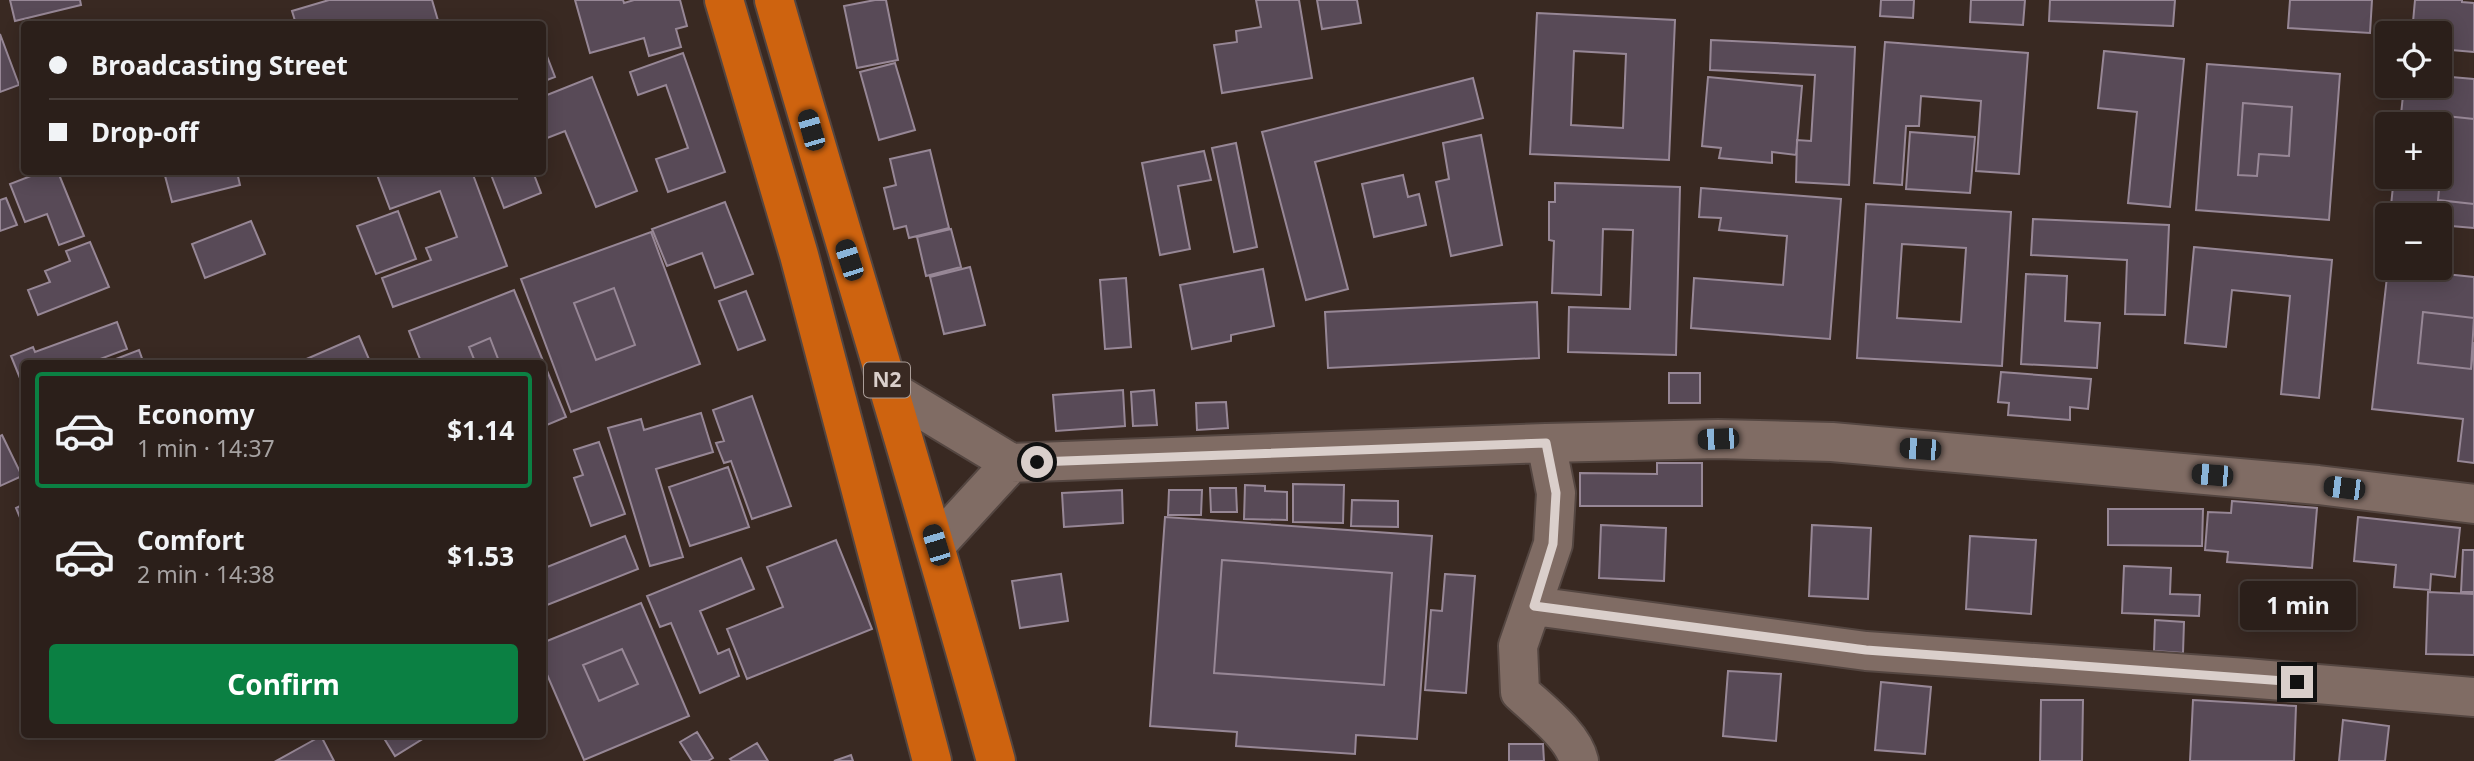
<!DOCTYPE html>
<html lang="en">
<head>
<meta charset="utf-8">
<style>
  :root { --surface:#2b1f1a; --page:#332723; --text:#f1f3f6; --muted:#a6a2a2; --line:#473d39; --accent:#0b8043 }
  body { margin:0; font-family:"Noto Sans",sans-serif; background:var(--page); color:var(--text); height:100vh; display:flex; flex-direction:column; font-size:26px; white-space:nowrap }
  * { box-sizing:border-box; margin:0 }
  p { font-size:23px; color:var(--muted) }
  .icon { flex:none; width:38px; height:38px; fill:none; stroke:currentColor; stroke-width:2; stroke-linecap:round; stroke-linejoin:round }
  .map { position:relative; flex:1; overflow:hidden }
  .side { position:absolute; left:21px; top:360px; width:525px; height:378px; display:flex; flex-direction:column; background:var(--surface); border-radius:7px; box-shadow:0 4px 18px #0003,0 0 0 2px var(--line) }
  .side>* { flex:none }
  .banner { position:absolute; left:21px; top:21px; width:525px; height:154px; border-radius:7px; box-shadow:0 4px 18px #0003,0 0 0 2px var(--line); display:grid; align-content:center; height:154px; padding:0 28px; background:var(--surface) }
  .buttons { position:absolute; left:2375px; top:21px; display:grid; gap:14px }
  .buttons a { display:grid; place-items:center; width:77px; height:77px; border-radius:7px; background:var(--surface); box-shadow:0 4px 18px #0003,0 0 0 2px var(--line); font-size:35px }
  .end { position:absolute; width:32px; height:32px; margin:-16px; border:9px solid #dacfcb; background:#111; box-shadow:0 0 0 4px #111 }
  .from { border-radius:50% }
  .bubble { position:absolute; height:49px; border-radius:7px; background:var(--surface); box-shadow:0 4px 18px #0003,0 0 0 2px var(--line); font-size:23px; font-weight:700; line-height:49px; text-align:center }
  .car { position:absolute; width:21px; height:42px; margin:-21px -10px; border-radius:9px; box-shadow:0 0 5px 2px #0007; background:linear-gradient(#222 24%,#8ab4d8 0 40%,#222 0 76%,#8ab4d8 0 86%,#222 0) }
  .banner b { display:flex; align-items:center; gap:24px; height:66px; font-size:26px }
  .banner b+b { border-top:2px solid var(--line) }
  .banner i { width:18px; height:18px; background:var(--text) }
  ul { padding:12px 0 0; list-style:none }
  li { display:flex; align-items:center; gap:21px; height:116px; margin:0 14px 10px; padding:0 14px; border:4px solid transparent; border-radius:7px }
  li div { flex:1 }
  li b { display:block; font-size:26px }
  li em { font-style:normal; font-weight:700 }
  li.current { border-color:var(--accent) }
  li>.icon { width:63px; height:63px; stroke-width:1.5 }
  .cta { display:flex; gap:14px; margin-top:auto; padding:14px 28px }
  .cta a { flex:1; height:80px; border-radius:7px; background:var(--accent); color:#fff; font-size:28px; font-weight:700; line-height:80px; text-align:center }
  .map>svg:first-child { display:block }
</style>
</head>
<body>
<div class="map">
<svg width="2474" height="761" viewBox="0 0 2474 761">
  <rect width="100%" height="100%" fill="#392922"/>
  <path fill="#584a57" stroke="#978796" stroke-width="2" fill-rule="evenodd" d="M10,0H80L81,5L15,21Z
    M329,0H432L439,24H296L292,11Z
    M575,0H623L624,3L634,0H680L687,26L676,29L681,47L649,56L644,38L590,53Z
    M875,0H886L898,60L857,68L844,6Z
    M1256,0H1299L1312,78L1222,93L1214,45L1237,42L1236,31L1261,27Z
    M1317,0H1357L1361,23L1322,29Z
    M1881,0H1914L1913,18L1880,16Z
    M1971,0H2025L2023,25L1970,22Z
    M2050,0H2175L2173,26L2049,21Z
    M2290,0H2372L2370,33L2288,28Z
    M2415,0H2462V2L2474,3V52L2440,49V33H2412Z
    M1537,13L1675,20L1669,160L1530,154ZM1574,51L1626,54L1623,128L1571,125Z
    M0,34L19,85L0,92Z
    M1711,40L1855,47L1849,185L1796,182L1797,140L1811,141L1815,75L1710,70Z
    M1885,42L2028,53L2019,174L1976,171L1981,101L1921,96L1919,126H1906L1902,185L1874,183Z
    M545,51L555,77L542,82V52Z
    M2104,51L2184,59L2170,207L2128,203L2137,112L2098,108Z
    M683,53L725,172L668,192L656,159L688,148L666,85L638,95L630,72Z
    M895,63L915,130L879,140L860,72Z
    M2207,64L2340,74L2329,220L2196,210ZM2243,103L2292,107L2289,156L2259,154L2257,176L2238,175Z
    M2440,76L2474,79V119L2446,116L2438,200L2474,204V228L2440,225V215H2390L2394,177H2440V124H2400L2404,86H2440Z
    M592,77L637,191L596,207L565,131L542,140V97Z
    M1708,77L1802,86L1796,155L1772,152V163L1719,158L1721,148L1702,146Z
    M1473,78L1483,118L1315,162L1348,289L1306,300L1262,132Z
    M2243,103L2292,107L2289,156L2259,154L2257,176L2238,175Z
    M2446,116L2474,119V204L2438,200Z
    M1910,132L1975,137L1970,193L1906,189Z
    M1481,135L1502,245L1451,256L1436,182L1449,179L1443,143Z
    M1236,143L1257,247L1234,252L1212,148Z
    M930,150L949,228L909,238L906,226L894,229L884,188L896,185L890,159Z
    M1204,151L1211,180L1178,186L1190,249L1160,255L1142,163Z
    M41,172H58L84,236L59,245L47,214L25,222L10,184Z
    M164,172H237L240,185L172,202Z
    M376,172H472L507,266L393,307L382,278L431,260L426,248L457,237L440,191L390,209Z
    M490,172H533L541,193L504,208Z
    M1403,175L1408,197L1419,194L1426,225L1374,237L1362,184Z
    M1555,183L1680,187L1676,355L1568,352L1569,307L1630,309L1633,230L1603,229L1601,295L1552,293L1554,241L1549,240V202H1555Z
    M1701,188L1841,199L1830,339L1691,328L1694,278L1783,285L1787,236L1719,230L1721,218L1699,217Z
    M6,198L17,225L0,231V200Z
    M725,202L753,274L715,288L702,253L667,266L652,229Z
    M1866,204L2011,212L2002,366L1857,358ZM1902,244L1966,248L1961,322L1897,318Z
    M398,211L416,259L376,274L357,226Z
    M2033,219L2169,225L2165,315L2125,314L2127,260L2031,255Z
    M251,221L265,254L205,278L192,244Z
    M951,229L961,267L926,276L917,237Z
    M651,232L700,364L571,412L521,279ZM614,288L635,345L596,360L574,303Z
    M90,242L109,287L38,315L28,290L50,282L45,271L70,261L66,251Z
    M2194,247L2332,260L2319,398L2281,394L2290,296L2232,290L2226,347L2185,343Z
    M970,267L985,325L944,334L930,277Z
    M2388,268L2474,277V318L2423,312L2418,363L2471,369L2474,342V463L2458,461L2463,419L2372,409Z
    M1263,269L1274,326L1231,335V341L1192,349L1180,285Z
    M2026,274L2067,276L2065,321L2100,323L2097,368L2021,364Z
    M1126,278L1131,347L1105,349L1100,280Z
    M614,288L635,345L596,360L574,303Z
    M514,290L566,417L542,427V364H500L490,338L469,347L476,364H422L409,331Z
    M746,291L765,340L738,350L719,301Z
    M1537,302L1539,358L1328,368L1325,312Z
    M2423,312L2474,318L2471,369L2418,363Z
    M117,322L127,349L87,364H24V388L11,356L33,347L35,352Z
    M359,336L371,364H295Z
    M490,338L500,364H476L469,347Z
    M139,350L144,364H103Z
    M2001,372L2091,379L2088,409L2070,407V420L2008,415L2009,403L1998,402Z
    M1669,373H1700V403H1669Z
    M1123,390L1125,426L1056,431L1053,395Z
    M1154,390L1157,425L1133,426L1131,392Z
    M752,396L791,506L752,519L731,461L724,463L716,443L724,441L713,410Z
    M1226,402L1228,428L1197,430L1196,403Z
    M701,413L713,452L656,469L683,557L650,566L608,428L641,419L644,430Z
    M2,435L22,476L0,486V436Z
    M599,442L625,514L591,526L574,478L583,475L574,450Z
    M1657,463H1702V506H1580V473L1657,474Z
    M728,467L749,527L690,546L669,487Z
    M1293,484L1344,485L1343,523L1293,522Z
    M1245,485L1265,486V491L1287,492V520L1244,519Z
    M1210,488H1236L1237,512H1211Z
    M1122,490L1123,523L1064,527L1062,493Z
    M1169,490H1202L1201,515H1168Z
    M1352,500L1398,501V527L1351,526Z
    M2232,501L2317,508L2312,568L2227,562L2228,552L2205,550L2208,512L2231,513Z
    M24,504V527L16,508Z
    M2108,509H2203L2202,546L2108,545Z
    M1165,517L1432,536L1417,739L1356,735L1355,754L1236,746L1237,732L1150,726ZM1222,560L1392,573L1384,685L1214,673Z
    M2358,517L2460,528L2455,577L2431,574L2430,590L2394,587L2396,565L2354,561Z
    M1601,525L1666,528L1664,581L1599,578Z
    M1812,525L1871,528L1868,599L1809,596Z
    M625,536L638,569L542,607V569Z
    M1970,536L2036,540L2031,614L1966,609Z
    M836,540L872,629L747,679L727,629L783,607L767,567Z
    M2463,550H2474V592H2461Z
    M741,558L754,589L700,611L718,654L729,649L739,676L700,693L671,623L660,627L647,596Z
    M1222,560L1392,573L1384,685L1214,673Z
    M2124,566L2171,568L2170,594L2200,595L2199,616L2122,613Z
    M1061,574L1068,621L1020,628L1012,581Z
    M1445,574L1475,576L1466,693L1425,690L1431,610L1442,611Z
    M2273,580L2332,583L2330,628L2270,625Z
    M2428,592L2474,594V655L2426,654Z
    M641,603L689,716L584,760L542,663V643ZM622,649L638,684L599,701L583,665Z
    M2155,620L2184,622L2183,653L2154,651Z
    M622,649L638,684L599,701L583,665Z
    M1728,671L1781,674L1776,741L1723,736Z
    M1881,682L1931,687L1925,754L1875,750Z
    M2041,700H2083L2082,761H2040Z
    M2193,700L2296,706L2294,761H2190Z
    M2343,720L2389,726L2385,761H2339Z
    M697,732L713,758L708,761H692L680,742Z
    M382,735H429L395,756Z
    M321,736L334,761H276Z
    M757,743L768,761H732L730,759Z
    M1509,744H1543L1544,761H1509Z
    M851,755L853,761H834Z"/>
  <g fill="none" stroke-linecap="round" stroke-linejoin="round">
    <g stroke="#544641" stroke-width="42">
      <path id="minor" d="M890,390L1011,463L1546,443L1718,439L1832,442L2318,485L2474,504
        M1546,443L1556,493L1553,544L1518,646L1520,692C1539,710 1573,735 1579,761
        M936,545L1011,463
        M1534,606L1866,651L2246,678L2474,697"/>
    </g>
    <g stroke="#544641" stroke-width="42">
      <path id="highway" d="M724,0L799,255L932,761
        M774,0C847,254 926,506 996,761"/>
    </g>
    <use href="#minor" stroke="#806c64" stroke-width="38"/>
    <use href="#highway" stroke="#ce630f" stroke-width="38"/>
  </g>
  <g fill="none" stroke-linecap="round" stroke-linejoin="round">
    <path stroke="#dacfcb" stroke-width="9" d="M1037,462L1546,443L1556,493L1553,544L1534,606L1866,650L2297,682"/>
  </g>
  <g text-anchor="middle" stroke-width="6" stroke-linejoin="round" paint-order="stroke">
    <rect fill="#392922" stroke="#aa9d98" stroke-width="2" x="864" y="362.5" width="46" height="35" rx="5"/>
    <g font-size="21" font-weight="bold" fill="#dacfcb">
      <text x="887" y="387">N2</text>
    </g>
  </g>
</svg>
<div class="buttons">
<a><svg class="icon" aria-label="locate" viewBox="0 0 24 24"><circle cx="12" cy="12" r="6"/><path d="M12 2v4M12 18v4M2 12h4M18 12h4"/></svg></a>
<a>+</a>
<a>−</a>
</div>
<i class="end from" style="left:1037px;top:462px"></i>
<i class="end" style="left:2297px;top:682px"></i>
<div class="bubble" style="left:2240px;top:581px;width:116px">1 min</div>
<i class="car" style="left:811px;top:130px;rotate:344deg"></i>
<i class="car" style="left:849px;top:260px;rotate:342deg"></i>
<i class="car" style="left:1718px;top:439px;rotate:268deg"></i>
<i class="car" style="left:1920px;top:449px;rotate:274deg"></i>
<i class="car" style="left:2212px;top:475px;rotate:275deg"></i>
<i class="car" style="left:2344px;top:488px;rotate:277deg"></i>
<i class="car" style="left:936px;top:545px;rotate:343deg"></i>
<div class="banner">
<b><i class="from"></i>Broadcasting Street</b>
<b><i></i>Drop-off</b>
</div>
<section class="side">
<ul>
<li class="current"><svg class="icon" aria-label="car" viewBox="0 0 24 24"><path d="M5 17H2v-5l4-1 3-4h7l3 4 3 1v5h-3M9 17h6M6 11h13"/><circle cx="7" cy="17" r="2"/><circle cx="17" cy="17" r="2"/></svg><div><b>Economy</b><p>1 min · 14:37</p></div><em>$1.14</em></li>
<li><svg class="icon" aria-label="car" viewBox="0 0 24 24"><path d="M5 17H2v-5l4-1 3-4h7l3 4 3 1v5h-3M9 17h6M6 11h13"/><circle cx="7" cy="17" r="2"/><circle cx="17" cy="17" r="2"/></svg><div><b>Comfort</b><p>2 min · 14:38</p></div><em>$1.53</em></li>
</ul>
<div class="cta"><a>Confirm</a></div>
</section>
</div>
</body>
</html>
